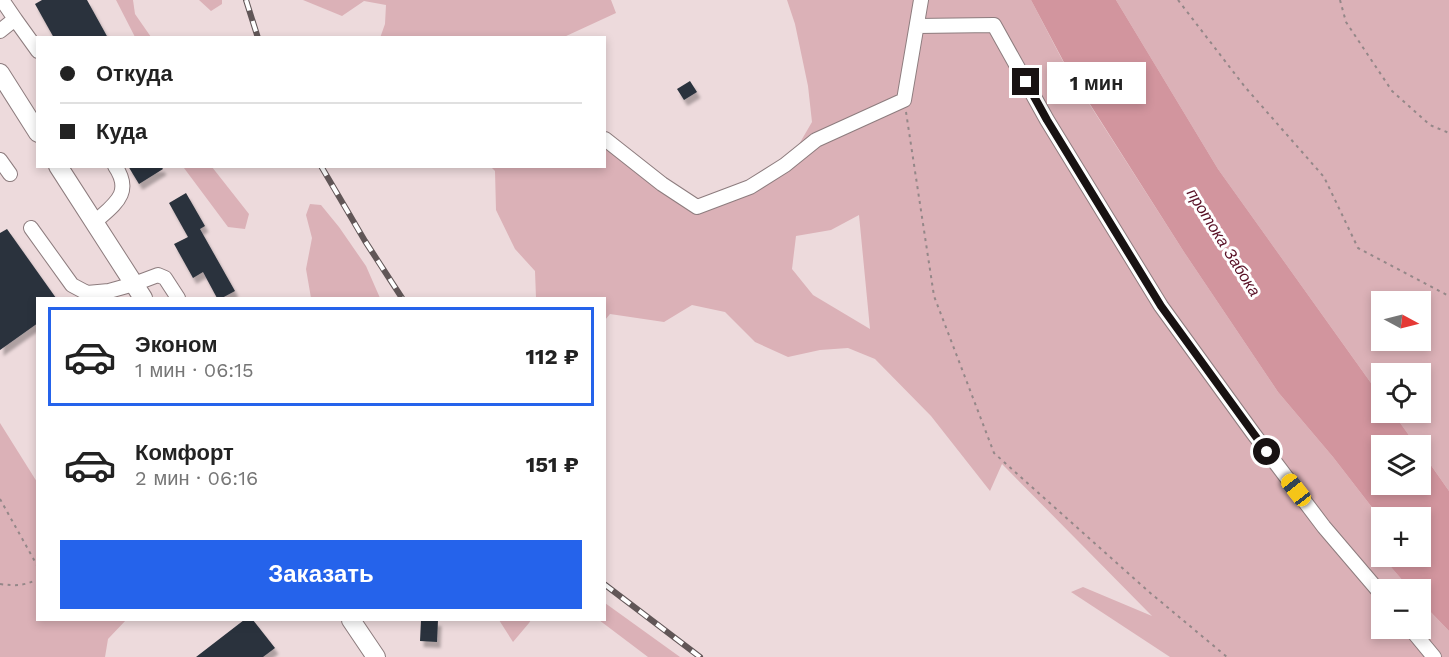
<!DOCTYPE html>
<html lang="ru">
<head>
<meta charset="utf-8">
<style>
  :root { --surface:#fff; --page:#f6f6f6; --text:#222; --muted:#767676; --line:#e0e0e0; --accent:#2563eb }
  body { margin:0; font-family:"Work Sans",sans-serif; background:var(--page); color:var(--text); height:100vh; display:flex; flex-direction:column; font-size:22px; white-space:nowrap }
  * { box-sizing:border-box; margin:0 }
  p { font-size:20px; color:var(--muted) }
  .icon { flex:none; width:33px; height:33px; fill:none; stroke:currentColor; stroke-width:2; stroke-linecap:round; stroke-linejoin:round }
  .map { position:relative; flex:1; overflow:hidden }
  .drawer { position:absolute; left:36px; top:297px; width:570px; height:324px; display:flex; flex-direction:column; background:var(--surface); border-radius:0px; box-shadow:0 3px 9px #0003 }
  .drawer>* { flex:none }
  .top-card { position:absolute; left:36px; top:36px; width:570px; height:132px; border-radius:0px; box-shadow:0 3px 9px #0003; display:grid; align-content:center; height:132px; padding:0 24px; background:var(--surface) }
  .needle { width:39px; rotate:97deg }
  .tools { position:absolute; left:1371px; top:291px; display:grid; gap:12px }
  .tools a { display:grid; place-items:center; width:60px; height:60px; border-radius:0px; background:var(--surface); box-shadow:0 3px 9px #0003; font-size:30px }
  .end { position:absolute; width:27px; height:27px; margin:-14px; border:8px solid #181212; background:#fff; box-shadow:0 0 0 3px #fff }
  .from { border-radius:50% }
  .bubble { position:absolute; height:42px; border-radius:0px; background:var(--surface); box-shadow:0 3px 9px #0003; font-size:20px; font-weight:700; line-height:42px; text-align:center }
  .car { position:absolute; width:18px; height:36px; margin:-18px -9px; border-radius:8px; box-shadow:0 0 4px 2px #0007; background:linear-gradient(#f5c518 24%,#345 0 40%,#f5c518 0 76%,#345 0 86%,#f5c518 0) }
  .top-card b { display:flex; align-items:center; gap:21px; height:57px; font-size:22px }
  .top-card b+b { border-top:2px solid var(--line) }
  .top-card i { width:15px; height:15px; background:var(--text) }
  ul { padding:10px 0 0; list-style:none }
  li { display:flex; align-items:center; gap:18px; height:99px; margin:0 12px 9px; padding:0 12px; border:3px solid transparent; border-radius:0px }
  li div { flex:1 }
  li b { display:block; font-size:22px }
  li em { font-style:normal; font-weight:700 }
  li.on { border-color:var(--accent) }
  li>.icon { width:54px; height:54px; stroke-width:1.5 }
  .action { display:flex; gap:12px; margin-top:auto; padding:12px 24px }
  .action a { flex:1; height:69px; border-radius:0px; background:var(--accent); color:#fff; font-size:24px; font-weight:700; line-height:69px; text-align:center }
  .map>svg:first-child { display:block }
</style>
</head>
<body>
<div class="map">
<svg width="1449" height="657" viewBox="0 0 1449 657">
  <defs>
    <filter id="shadow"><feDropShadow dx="3.5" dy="6" stdDeviation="1.5" flood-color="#0004"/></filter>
  </defs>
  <rect width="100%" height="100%" fill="#eddadc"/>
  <path fill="#dbb1b7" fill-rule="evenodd" d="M116,0H133L135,14L151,37H135Z
    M199,0H222V4L211,11Z
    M303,0H611L616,13L564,37L380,38L385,24L386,5L364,1L342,16Z
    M787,0H1031L1067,69L1184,252L1278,392L1333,457L1381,519L1382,556L1384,557V559L1410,589L1382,590V628H1420L1421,602L1449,631V657H1170L1071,592L1083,587L1152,616L1002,464L990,491L931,416L875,359L848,348L820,350L788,357L755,342L725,312L692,305L664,322L610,314L605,320L604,298H536L535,271L515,249L496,210L495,171L491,167L604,166L605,131L693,202L770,174L798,146L812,122L808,86L795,24ZM859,215L870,329L813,295L792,269L796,236L831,230Z
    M1116,0H1449V491L1421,451L1420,446L1416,445L1393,413L1420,412V374H1382L1381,397L1218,169ZM1382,302H1420V340H1382Z
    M185,167H212L249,214L245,229L228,227L184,168Z
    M310,204L321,205L339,227L366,266L380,298H311L306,269L312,238L306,215Z
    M0,423L37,482L38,620H126L108,639L105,657H0Z
    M605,603L680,657H648L599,620H604Z
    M499,620H531L529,623L513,642Z"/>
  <path fill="#d2959e" d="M1031,0H1116L1218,169L1381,397L1382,412L1393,413L1416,445L1382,446V484H1420L1421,451L1449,491V631L1421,602L1420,590L1410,589L1384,559V557L1420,556V518H1382L1381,519L1333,457L1278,392L1184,252L1067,68Z"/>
  <path fill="#2a333d" filter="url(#shadow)" d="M42,0H87L108,38H54L35,4Z
    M690,81L697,92L684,100L677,89Z
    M128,166H161L163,169L139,184Z
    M186,193L205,226L200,229L235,291L222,298H217L203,272L193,278L174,244L188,237L169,203Z
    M7,229L56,298H38V323L0,350V233Z
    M244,620H253L275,648L263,657H196Z
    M421,620H438L437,642L420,641Z"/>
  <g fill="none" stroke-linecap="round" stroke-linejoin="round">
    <g stroke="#8d7c7e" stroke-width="16">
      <path id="minor" d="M15,19L38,51
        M917,26L994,25L1047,120L1161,306L1253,433L1324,527L1382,595
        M0,31L15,19L2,0
        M605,139L662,184L697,207L750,187L785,165L816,140L904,100L921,0
        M0,160L10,174
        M94,223C113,205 134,194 115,166
        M31,228L72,285L87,293L109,291L134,284L158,275L165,278L178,298
        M1410,628L1434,657"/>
    </g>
    <g stroke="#8d7c7e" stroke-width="20">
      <path id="major" d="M0,73L38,133
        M58,166L143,298
        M351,620L376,657"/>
    </g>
    <path stroke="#948788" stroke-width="2" stroke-dasharray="3 4.5" stroke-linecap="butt" d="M1178,0L1245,87L1324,177L1358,248L1449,296
      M1340,0L1346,22L1392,91L1430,125L1449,133
      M906,112L934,296L994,453L1148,591L1227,657
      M0,499L38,567
      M0,584C15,586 24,586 38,579"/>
    <use href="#minor" stroke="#fff" stroke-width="14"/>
    <use href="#major" stroke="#fff" stroke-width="18"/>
    <g stroke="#615657" stroke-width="6">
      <path id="rail" d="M246,0L258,38
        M321,166L365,241L402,298
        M604,584L700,657"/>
    </g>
    <use href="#rail" stroke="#fff" stroke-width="4" stroke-dasharray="11" stroke-linecap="butt"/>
  </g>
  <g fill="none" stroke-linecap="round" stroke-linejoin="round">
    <path stroke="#181212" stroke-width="8" d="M1026,82L1047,120L1161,306L1267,452"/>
  </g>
  <g text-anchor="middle" stroke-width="6" stroke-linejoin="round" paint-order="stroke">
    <g font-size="16" font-style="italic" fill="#580f24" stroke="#fff">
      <text transform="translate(1224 242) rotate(58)" y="6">протока Забока</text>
    </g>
  </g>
</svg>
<div class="tools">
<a><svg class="needle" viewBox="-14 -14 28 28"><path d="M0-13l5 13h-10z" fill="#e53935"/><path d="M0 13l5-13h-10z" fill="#767676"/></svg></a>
<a><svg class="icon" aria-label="locate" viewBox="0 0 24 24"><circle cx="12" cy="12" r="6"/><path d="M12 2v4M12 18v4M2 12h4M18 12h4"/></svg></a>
<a><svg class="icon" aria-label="layers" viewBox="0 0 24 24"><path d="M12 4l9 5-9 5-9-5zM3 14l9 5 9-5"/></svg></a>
<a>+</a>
<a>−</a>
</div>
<i class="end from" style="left:1267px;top:452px"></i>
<i class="end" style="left:1026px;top:82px"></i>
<div class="bubble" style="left:1047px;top:62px;width:99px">1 мин</div>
<i class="car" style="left:1296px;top:490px;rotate:322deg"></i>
<div class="top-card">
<b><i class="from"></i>Откуда</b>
<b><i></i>Куда</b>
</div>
<section class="drawer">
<ul>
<li class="on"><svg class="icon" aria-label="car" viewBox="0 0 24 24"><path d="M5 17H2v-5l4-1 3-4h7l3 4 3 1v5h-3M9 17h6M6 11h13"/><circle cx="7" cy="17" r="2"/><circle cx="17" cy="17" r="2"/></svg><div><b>Эконом</b><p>1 мин · 06:15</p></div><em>112 ₽</em></li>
<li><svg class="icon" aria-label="car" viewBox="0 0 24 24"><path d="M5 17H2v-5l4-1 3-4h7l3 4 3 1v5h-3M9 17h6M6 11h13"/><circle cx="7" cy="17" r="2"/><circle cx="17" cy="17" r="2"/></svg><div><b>Комфорт</b><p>2 мин · 06:16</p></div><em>151 ₽</em></li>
</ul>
<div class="action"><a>Заказать</a></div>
</section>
</div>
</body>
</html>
